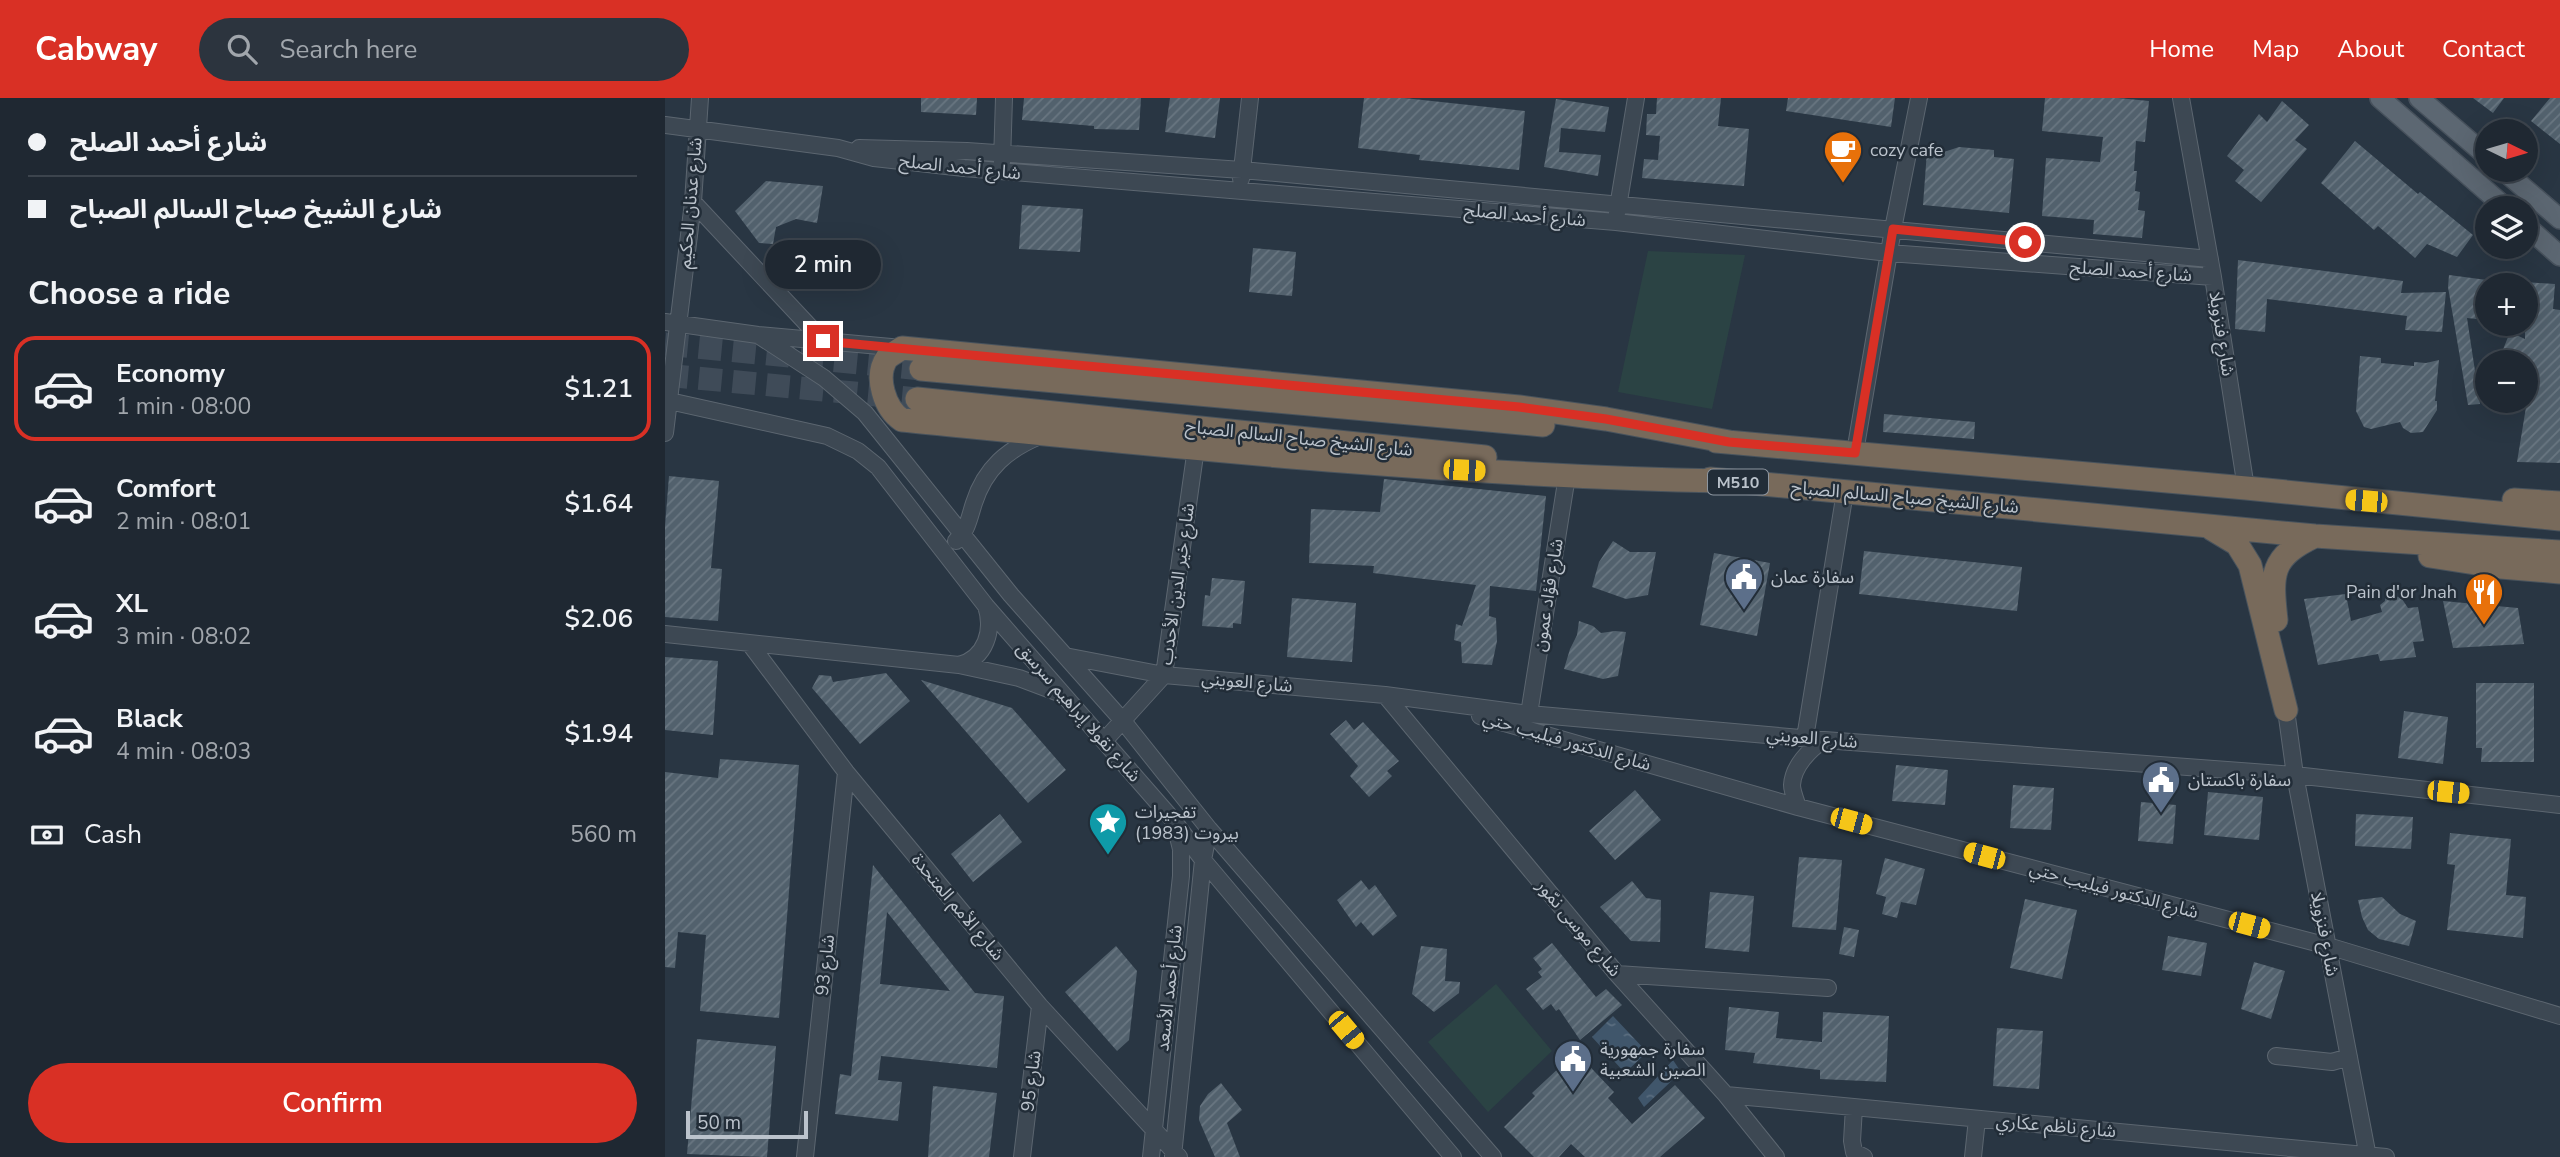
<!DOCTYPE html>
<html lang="en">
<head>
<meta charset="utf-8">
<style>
  :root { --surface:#1f2832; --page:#2c343e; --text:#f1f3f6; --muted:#a1a6ac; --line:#3c444d; --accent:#d93025 }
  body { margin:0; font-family:"Nunito Sans","Noto Sans Arabic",sans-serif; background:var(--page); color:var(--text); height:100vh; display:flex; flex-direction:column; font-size:26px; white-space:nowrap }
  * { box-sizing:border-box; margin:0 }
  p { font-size:23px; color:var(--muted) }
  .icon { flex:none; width:38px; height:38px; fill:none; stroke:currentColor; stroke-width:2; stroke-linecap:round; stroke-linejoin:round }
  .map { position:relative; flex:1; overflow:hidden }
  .side { display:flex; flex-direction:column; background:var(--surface); width:665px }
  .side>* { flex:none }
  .hud { display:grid; align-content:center; height:154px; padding:0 28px; background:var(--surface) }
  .needle { width:46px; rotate:95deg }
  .tools { position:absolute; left:1810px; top:21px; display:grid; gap:14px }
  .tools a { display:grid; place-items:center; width:63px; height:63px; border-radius:50%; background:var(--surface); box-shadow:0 7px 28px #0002,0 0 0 2px var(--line); font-size:35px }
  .scale { position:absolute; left:21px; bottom:18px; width:122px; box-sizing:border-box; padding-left:7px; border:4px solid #bbc3cc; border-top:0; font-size:19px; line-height:24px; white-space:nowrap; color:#bbc3cc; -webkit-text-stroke:5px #222d38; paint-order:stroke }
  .end { position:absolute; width:32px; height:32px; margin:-16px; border:9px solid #d93025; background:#fff; box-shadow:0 0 0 4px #fff }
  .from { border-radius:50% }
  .bubble { position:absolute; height:49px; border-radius:24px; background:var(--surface); box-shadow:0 7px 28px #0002,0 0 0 2px var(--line); font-size:23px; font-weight:600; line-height:49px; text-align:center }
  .car { position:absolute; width:21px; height:42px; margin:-21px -10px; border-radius:9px; box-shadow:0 0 5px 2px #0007; background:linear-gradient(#f5c518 24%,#345 0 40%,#f5c518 0 76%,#345 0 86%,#f5c518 0) }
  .hud b { display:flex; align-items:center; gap:24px; height:66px; font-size:26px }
  .hud b+b { border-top:2px solid var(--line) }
  .hud i { width:18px; height:18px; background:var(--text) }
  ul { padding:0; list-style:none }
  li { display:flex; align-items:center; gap:21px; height:105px; margin:0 14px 10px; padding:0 14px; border:4px solid transparent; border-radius:21px }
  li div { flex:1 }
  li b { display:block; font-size:26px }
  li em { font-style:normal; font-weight:600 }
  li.active { border-color:var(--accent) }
  li>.icon { width:63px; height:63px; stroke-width:1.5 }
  h2 { padding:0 28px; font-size:32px; line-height:84px }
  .pay { display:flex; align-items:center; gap:18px; height:77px; padding:0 28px; font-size:26px }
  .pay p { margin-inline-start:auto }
  .action { display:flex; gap:14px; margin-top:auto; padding:14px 28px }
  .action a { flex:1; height:80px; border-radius:42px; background:var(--accent); color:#fff; font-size:28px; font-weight:600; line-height:80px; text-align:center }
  header { display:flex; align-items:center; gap:42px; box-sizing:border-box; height:98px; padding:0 35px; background:var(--accent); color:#fff }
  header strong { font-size:33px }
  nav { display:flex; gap:38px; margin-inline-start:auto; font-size:24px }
  .search { width:490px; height:63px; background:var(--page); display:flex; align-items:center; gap:18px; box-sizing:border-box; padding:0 24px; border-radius:38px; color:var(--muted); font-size:26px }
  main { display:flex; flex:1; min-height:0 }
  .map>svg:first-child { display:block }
</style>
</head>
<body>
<header>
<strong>Cabway</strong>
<div class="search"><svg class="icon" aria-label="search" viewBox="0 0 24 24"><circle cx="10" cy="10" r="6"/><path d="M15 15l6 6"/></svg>Search here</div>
<nav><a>Home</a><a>Map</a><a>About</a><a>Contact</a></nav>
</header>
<main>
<section class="side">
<div class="hud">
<b><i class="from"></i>شارع أحمد الصلح</b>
<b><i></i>شارع الشيخ صباح السالم الصباح</b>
</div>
<h2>Choose a ride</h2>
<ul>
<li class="active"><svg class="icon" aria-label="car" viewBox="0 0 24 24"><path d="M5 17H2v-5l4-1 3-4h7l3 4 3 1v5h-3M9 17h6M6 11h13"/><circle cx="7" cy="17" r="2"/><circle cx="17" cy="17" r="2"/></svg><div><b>Economy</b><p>1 min · 08:00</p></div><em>$1.21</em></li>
<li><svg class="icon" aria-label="car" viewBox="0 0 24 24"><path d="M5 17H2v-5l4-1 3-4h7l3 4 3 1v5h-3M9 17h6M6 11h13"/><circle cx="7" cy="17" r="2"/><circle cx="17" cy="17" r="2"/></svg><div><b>Comfort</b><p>2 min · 08:01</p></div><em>$1.64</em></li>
<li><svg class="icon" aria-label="car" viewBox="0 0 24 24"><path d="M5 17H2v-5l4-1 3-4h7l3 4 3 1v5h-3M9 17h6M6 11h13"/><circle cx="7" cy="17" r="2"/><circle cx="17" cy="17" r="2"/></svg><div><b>XL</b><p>3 min · 08:02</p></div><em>$2.06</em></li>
<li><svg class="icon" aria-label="car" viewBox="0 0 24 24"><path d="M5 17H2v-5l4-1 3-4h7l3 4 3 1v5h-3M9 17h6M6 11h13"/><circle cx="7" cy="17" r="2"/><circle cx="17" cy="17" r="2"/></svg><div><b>Black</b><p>4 min · 08:03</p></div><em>$1.94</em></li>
</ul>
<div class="pay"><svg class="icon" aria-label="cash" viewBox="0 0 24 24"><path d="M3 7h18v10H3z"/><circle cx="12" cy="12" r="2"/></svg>Cash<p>560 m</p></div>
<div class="action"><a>Confirm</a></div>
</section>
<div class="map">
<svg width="1895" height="1059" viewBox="0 0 1895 1059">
  <defs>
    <pattern id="water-ripples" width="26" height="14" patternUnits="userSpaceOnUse" patternTransform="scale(1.75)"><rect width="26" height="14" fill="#40566b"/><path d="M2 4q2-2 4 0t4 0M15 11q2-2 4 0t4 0" fill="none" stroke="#5a6d7f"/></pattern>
    <pattern id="building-hatch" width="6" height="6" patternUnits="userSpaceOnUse" patternTransform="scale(1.75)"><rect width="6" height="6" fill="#52616d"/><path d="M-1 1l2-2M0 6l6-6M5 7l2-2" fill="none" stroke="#697681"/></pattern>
  </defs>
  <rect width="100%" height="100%" fill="#293643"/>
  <path fill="#2b4344" d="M983,153L1080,157L1047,311L953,294Z
    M831,886L887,953L823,1014L763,944Z"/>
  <path fill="url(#water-ripples)" d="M948,918L982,954L960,975L927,939Z
    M1008,962L1016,974L979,1009L973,1000Z"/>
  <path fill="url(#building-hatch)" fill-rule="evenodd" d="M256,0H312L311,17L256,14Z
    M359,0H476L474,32L429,31V28L357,22Z
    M505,0H555L550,40L500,34Z
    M699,0H739L860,13L854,72L754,62L755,57L693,50Z
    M992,0H1056L1053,28L1084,31L1079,88L977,80L979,61L993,62L995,38L981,37L982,16H991Z
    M1123,0H1230L1226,29L1121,13Z
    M1380,0H1453L1484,3L1480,44L1471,43L1469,73H1472L1470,93L1475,94L1473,112L1480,113L1477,140L1428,136L1429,122L1377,118L1381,60L1435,64L1438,39L1377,33Z
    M1808,0H1839L1828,15Z
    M1885,0H1895V46L1866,23Z
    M891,1L944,9L940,34L896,30L894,54L936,57L933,78L879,69Z
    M1617,3L1644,27L1630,42L1642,51L1596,104L1570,83L1579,72L1562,58L1594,16L1602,24Z
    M1690,43L1753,96L1755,94L1808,137L1792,159L1762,146L1750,160L1713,128L1709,132L1656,85Z
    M1294,49L1329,52V59L1349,61L1344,115L1258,107L1262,53L1279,54Z
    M101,83L158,88L152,125L131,121L111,129L108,146L94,145L70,113Z
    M357,107L418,111L415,154L354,151Z
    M588,150L631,154L627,198L584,194Z
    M1573,162L1738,183L1736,195L1781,194L1777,234L1740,232L1742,218L1602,201L1600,234L1570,231Z
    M1784,177L1822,182V222L1802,220L1815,306L1803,307L1783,189Z
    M1860,184L1890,186L1888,211L1895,212V365L1852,364L1861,309L1860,264H1833L1845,234L1860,241Z
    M1695,258L1716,260V265L1749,268V264L1761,265L1774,262L1770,303H1772V312L1758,334L1746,335L1738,330L1735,324L1706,331L1699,329L1691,313Z
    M1219,316L1310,324L1309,341L1218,334Z
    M4,378L54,383L46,470L57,471L53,523L0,519V428Z
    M719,381L881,398L871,493L825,488L824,518L831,520L832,543L827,567L797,565L796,544L789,542L791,526L797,528L811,487L708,475L709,468L644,465L646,411L715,414Z
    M948,443L965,454H991L983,497L961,501L927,489L934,464Z
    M1199,453L1357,469L1352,513L1194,496Z
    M1049,455L1105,465L1092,538L1035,527Z
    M547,480L580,483L576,526L568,525V530L537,528L540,497L545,498Z
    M1721,493L1737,501L1743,510L1753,509L1759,543L1748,544L1751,559L1715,563L1713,556L1653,567L1639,501L1681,496L1686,523L1717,514L1715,507L1720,503Z
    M627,500L691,505L687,564L622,559Z
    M1778,503L1853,510L1859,546L1788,550Z
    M914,523L928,528L936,535L950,533L961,534L953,578L938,581L899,571L905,551L912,537Z
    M0,559L53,563L48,637L0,632Z
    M221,575L245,603L195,646L147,590L154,577L166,578L168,584Z
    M256,582L347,610L401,672L363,705Z
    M1811,585H1869V664H1816L1817,650H1811Z
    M1739,613L1783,619L1778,666L1733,660Z
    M681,622L689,632L698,624L734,663L722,673L727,678L704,699L685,678L693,668L665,636Z
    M55,661L134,667L114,920L35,913L41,837L13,834L10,870L0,869V674L53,680Z
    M1231,667L1283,672L1280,707L1227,703Z
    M1348,687L1389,690L1386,732L1345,730Z
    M970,692L996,722L950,762L924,733Z
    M1543,694L1598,699L1594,742L1539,737Z
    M1476,704L1511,707L1508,746L1473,743Z
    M335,716L357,744L308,784L286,756Z
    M1691,716L1748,719L1746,751L1690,748Z
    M1785,735L1846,741L1841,797L1861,799L1858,840L1782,832L1790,767L1782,766Z
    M1134,759L1177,762L1171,832L1127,829Z
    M1220,760L1260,771L1251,807L1236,804L1232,820L1217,816L1221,799L1211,796Z
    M208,767L310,895L339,898L332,970L216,958L213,982L237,984L233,1023L170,1016L175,976L186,978ZM222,814L285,893L215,886Z
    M696,782L704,792L710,787L732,818L708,838L696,824L691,829L672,802Z
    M967,783L981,800L996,802L995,844L966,843L935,809Z
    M1045,794L1089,798L1084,854L1040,850Z
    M1717,799L1735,816L1751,823L1744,848L1714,841L1703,832L1697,819L1693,802Z
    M1360,801L1412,812L1397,881L1345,870Z
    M1179,829L1194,832L1189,859L1174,856Z
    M1503,838L1542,845L1536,878L1497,872Z
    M887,845L931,899L941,891L957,907L915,942L894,911L891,913L886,906L878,912L861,891L877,879L873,874L877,871L868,860Z
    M451,848L472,873L464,942L452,953L400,894Z
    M756,848L782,851L780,883L795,884L794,895L769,914L747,896Z
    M1589,864L1620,873L1606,921L1576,911Z
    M1064,909L1114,914L1111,940L1157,944L1158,914L1224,918L1221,984L1155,981V972L1088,965L1090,955L1060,952Z
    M1332,930L1378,933L1374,991L1328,988Z
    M32,941L111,948L102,1059L22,1056Z
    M911,954L949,994L943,1000L967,1026L1010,987L1040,1020L995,1059H920L906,1046L894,1059H869L839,1029L870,998L867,995Z
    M556,985L577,1012L562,1025L575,1059H550L534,1022L535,1008L543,996Z
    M268,988L332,995L324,1059H263Z"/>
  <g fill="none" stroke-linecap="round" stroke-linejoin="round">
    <path stroke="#3f4b58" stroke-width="23" stroke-dasharray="23 11" stroke-linecap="butt" d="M0,246L256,271
      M0,277L252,301"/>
    <g stroke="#5c6670" stroke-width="18">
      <path id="minor" d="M1516,0L1548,179L1581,390
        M0,27L173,50L209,60L299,70L951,124L1224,155L1548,179
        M194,50L302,53L577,72L1545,161
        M337,64L339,0
        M576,81L585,0
        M28,104L158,243
        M952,115L971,0
        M0,224L93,237L237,250
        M93,237L159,280L200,315L346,497L458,623L544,731L828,1059
        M0,302L162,338L193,353L213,369L321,508L508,722L538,762L788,1059
        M0,335L28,104L35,0
        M1190,354L1228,131L1254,0
        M291,443C303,432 304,420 309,405C320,370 343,351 375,338
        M0,536L294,567L354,580L394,595
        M85,546L181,674L375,908L514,1059
        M400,558L499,577L720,597L864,616L1159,642L1630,677L1895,707
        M294,567C321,560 329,532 321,508
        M720,597L952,876L1061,997L1111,1059
        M1621,612L1630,677L1703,1059
        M864,616L902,378
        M815,618L1133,709L1663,848L1895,918
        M1140,640L1180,394
        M439,643L499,577L531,350
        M1133,709C1131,703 1127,693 1127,687C1128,668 1145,651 1159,642
        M952,876L1163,890
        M1611,958L1667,964L1684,959
        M1061,997L1721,1059
        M1189,1009L1187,1043L1189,1054L1199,1059
        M508,1058L538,762L544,731
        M140,1059L181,674
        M357,1059L375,908
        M486,1059L516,778V751L511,731
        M1308,1059L1312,1021"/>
    </g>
    <g stroke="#47515c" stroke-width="22">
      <path id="major" d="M1715,0L1841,110
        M1754,0L1822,58
        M1838,72L1895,121
        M1860,127L1895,158"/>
    </g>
    <g stroke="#48535d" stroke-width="25">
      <path id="highway" d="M256,271L878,327
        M252,301L820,359
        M1051,343L1581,390L1895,421
        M1045,381L1650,438L1895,454
        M1059,383C784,378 511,349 237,322C220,311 209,279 222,260C225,257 233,253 237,250L854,309L941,321L1064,344
        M1849,402L1895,405
        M1547,431L1572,446L1585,467L1621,612
        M1765,458L1836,469L1895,474
        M1611,522C1606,476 1605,459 1650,438"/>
    </g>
    <use href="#minor" stroke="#3d4853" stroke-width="16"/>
    <use href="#major" stroke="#5c6772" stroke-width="19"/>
    <use href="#highway" stroke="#786a5b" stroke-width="23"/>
  </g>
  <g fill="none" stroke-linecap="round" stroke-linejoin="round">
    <path stroke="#d93025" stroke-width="9" d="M158,243L854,309L941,321L1064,344L1190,355L1228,131L1360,144"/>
  </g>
  <defs>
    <g id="cafe-pin" transform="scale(2.0125)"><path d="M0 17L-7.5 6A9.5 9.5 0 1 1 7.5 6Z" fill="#e8710a" stroke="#222d38"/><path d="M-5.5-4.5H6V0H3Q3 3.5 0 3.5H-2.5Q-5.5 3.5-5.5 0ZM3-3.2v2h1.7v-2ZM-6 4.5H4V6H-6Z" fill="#fff"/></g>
    <g id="civic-pin" transform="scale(2.0125)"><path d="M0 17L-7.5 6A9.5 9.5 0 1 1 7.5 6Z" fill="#5c6f8a" stroke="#222d38"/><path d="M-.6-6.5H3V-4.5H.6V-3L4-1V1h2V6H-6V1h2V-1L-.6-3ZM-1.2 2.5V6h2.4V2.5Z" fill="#fff"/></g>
    <g id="restaurant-pin" transform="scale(2.0125)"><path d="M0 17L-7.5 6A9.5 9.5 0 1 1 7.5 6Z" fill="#e8710a" stroke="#222d38"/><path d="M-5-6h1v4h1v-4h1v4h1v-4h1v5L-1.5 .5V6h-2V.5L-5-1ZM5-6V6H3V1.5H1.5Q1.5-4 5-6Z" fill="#fff"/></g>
    <g id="sight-pin" transform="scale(2.0125)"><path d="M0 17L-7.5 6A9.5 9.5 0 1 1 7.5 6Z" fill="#0f9aa8" stroke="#222d38"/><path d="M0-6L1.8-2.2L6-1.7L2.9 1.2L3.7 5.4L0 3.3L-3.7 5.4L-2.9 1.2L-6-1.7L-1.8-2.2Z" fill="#fff"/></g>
  </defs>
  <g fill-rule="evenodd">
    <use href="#cafe-pin" x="1178" y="52"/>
    <use href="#civic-pin" x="1079" y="479"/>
    <use href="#restaurant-pin" x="1819" y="494"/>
    <use href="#civic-pin" x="1496" y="682"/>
    <use href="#sight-pin" x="443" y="724"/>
    <use href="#civic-pin" x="908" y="961"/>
  </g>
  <g text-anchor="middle" stroke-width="5" stroke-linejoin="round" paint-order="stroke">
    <rect fill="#222d38" stroke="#8d96a0" stroke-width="2" x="1043" y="371.5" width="60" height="25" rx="5"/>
    <g font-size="16" font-weight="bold" fill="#bbc3cc">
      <text x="1073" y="390">M510</text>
    </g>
    <g font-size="18" fill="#bbc3cc" stroke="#222d38" text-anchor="start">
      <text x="1205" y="58">cozy cafe</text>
      <text x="1106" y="485">سفارة عمان</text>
      <text x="1792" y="500" text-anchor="end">Pain d'or Jnah</text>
      <text x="1523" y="688">سفارة باكستان</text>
      <text x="470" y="720">تفجيرات<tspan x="470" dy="21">بيروت (1983)</tspan></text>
      <text x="935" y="957">سفارة جمهورية<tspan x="935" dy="21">الصين الشعبية</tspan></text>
    </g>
    <g font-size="18" fill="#bbc3cc" stroke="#222d38">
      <text transform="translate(295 69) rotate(6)" y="6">شارع أحمد الصلح</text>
      <text transform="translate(25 105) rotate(-85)" y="6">شارع عدنان الحكيم</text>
      <text transform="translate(860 117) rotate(5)" y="6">شارع أحمد الصلح</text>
      <text transform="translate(1466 173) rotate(4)" y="6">شارع أحمد الصلح</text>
      <text transform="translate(1557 236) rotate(81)" y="6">شارع فنزويلا</text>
      <text transform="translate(634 340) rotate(6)" y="6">شارع الشيخ صباح السالم الصباح</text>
      <text transform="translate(1240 399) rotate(5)" y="6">شارع الشيخ صباح السالم الصباح</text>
      <text transform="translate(512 486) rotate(-82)" y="6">شارع خير الدين الأحدب</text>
      <text transform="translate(883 497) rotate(-81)" y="6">شارع فؤاد عمون</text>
      <text transform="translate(582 584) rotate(5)" y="6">شارع العويني</text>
      <text transform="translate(414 614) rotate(49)" y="6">شارع نقولا إبراهيم سرسق</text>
      <text transform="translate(1147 640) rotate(5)" y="6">شارع العويني</text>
      <text transform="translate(902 643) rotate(16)" y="6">شارع الدكتور فيليب حتي</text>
      <text transform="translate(1449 792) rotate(15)" y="6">شارع الدكتور فيليب حتي</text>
      <text transform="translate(293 809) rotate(50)" y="6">شارع الأمم المتحدة</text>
      <text transform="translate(914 830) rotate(50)" y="6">شارع موسى نمّور</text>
      <text transform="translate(1660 836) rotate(79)" y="6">شارع فنزويلا</text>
      <text transform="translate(160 867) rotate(-84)" y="6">شارع 93</text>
      <text transform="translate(504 890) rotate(-84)" y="6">شارع أحمد الأسعد</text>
      <text transform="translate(366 983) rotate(-83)" y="6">شارع 95</text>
      <text transform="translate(1391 1028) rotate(5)" y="6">شارع ناظم عكاري</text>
    </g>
  </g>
</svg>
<div class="tools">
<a><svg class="needle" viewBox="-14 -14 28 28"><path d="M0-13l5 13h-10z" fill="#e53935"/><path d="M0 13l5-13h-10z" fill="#a1a6ac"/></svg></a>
<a><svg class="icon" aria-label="layers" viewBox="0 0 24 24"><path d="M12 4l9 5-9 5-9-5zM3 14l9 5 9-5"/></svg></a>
<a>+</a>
<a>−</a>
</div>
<div class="scale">50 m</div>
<i class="end from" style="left:1360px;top:144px"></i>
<i class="end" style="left:158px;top:243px"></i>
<div class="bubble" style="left:100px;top:142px;width:116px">2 min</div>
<i class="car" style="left:799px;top:372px;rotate:93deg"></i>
<i class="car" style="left:1701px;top:403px;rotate:275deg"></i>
<i class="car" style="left:1783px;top:694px;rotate:96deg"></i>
<i class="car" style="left:1186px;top:723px;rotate:105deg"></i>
<i class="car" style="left:1319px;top:758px;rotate:285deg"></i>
<i class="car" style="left:1584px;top:827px;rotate:105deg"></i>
<i class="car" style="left:681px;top:932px;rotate:140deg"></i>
</div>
</main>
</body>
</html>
